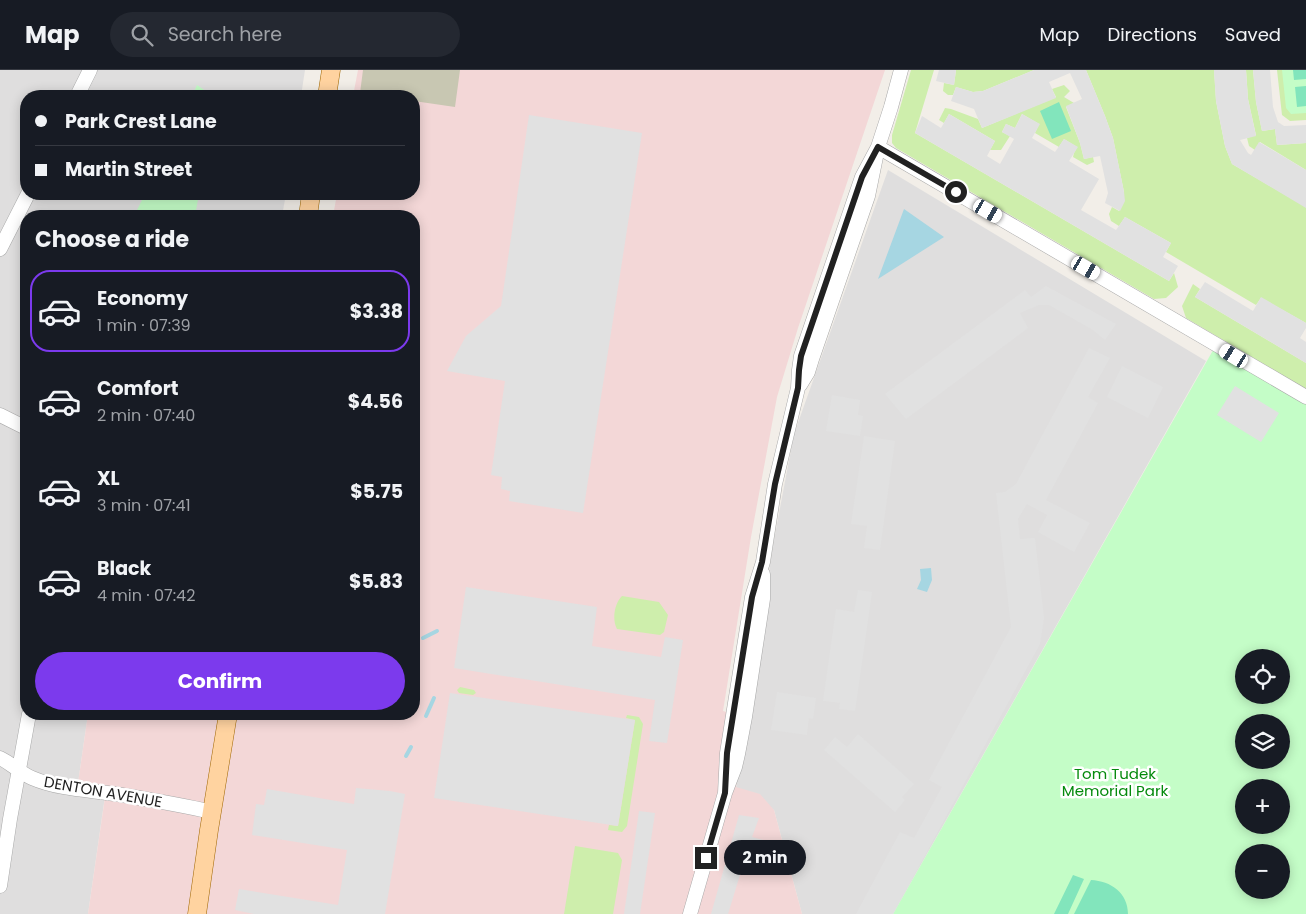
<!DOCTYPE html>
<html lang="en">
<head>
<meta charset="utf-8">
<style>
  :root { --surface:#171b24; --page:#242831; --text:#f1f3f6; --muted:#9ea1a6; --line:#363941; --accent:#7c3aed }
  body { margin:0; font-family:Poppins,sans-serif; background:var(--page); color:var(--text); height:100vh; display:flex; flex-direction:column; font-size:19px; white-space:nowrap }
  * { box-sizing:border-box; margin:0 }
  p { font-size:16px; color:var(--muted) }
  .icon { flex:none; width:28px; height:28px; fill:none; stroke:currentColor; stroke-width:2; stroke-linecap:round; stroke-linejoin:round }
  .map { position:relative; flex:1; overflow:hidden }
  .panel { position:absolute; left:20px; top:140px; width:400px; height:510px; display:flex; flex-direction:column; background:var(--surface); border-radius:20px; box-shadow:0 2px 12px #0003 }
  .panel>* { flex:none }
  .hud { position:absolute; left:20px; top:20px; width:400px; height:110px; border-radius:20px; box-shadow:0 2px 12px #0003; display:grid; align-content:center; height:110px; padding:0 15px; background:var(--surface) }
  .controls { position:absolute; left:1235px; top:579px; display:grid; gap:10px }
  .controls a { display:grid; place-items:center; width:55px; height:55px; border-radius:50%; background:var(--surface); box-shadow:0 2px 12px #0003; font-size:25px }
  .end { position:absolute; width:22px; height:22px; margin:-11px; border:6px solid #212121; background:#fff; box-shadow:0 0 0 2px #fff }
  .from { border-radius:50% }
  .bubble { position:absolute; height:35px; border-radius:18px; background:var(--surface); box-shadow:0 2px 12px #0003; font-size:16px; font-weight:700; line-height:35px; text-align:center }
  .car { position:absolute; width:15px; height:30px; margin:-15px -8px; border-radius:6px; box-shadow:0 0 4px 1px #0007; background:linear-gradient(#fff 24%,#345 0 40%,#fff 0 76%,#345 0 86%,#fff 0) }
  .hud b { display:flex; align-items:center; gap:18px; height:48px; font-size:19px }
  .hud b+b { border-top:1px solid var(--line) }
  .hud i { width:12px; height:12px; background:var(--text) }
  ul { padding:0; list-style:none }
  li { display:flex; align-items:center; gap:15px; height:82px; margin:0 10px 8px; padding:0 5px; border:2px solid transparent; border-radius:20px }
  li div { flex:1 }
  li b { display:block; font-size:19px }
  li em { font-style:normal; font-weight:700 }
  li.current { border-color:var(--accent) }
  li>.icon { width:45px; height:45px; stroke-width:1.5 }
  h2 { padding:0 15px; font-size:22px; line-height:60px }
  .action { display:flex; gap:10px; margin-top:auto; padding:10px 15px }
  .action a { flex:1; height:58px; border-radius:30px; background:var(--accent); color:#fff; font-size:20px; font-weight:700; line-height:58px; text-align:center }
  header { display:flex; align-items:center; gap:30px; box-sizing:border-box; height:70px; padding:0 25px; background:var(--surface); border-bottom:1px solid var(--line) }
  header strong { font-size:24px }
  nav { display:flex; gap:28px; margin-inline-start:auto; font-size:18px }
  .search { width:350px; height:45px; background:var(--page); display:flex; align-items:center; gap:12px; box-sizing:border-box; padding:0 18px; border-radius:28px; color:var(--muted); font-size:19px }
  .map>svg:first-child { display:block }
</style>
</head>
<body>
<header>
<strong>Map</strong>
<div class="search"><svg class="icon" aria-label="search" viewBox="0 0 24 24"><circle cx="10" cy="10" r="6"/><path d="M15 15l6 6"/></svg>Search here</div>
<nav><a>Map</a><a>Directions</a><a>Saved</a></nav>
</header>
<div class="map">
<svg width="1306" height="844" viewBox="0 0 1306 844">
  <rect width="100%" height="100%" fill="#f2eee8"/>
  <path fill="#dfdede" d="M0,0H305L301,26H26V124H286L282,146H26V644H88L77,720L105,726L88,844H0Z
    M888,100L1206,291L893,844H802L774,740L736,718L773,475L794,364Z"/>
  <path fill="#f3d7d7" d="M358,0H885L798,258L777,327L751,467L723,641L747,648L736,717L760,724L774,740L802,844H88L105,727L77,720L88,644H414V146H333L337,124H414V26H353Z"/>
  <path fill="#c8c7b2" d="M363,0H460L455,37L414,31V26H383L360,23Z"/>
  <path fill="#ceeeac" d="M911,0H934L915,63L1169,211L1174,203L1178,217L1166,228L1154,229L896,78L892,73V65Z
    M956,0H1034L983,21L973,22L956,17L953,25H948L943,21L944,13L954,15Z
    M1086,0H1214L1216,31L1225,76L1232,94L1306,137V253L1261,228L1256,235L1166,182L1171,173L1125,147L1119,156L1111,151L1109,144L1112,137L1119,141L1124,122L1113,68L1105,46Z
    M1246,0H1253L1256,32L1262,61L1275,59L1277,75L1306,73V100L1260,72L1255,80L1249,76L1247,68L1256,65L1248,29Z
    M1277,0H1306V50L1290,51L1282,45Z
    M1064,15L1070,21L1064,27L1074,33L1066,37L1080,73L1084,89L1093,87L1094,92L1087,95L1073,87L1074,83L1077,77L1064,69L1059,77L1035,63L1039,54L1022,44L1015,58L1006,54L1002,62L1010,66L1001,80H990L995,71L949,44L944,53L939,50L945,38L951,39L978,49L982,58L1056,27L1052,19Z
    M1193,214L1200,219L1195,227L1306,293V319L1186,248L1182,236Z
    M622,526L659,532L668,545L664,562L660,565L617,559C612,550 614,534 622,526Z
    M460,617L474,620L476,623L473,625L459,623L457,620Z
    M627,645L639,647L643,654L627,756L622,762L608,760L609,755L618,756L635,650L626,648Z
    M575,776L618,783L622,790L613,844H564Z"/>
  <path fill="#c4fdc7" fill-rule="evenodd" d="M1282,0H1306V43L1291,44L1286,38Z
    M197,15L213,26H192Z
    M145,124H199L195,146H134Z
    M1216,275L1306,327V844H893ZM1244,588H1281V625H1244ZM1244,652H1281V690H1244ZM1244,718H1281V755H1244ZM1244,782H1281V820H1244Z"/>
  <path fill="#82e5bc" d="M1293,0H1306V9L1294,10Z
    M1306,16V36L1297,37L1295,17Z
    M1059,32L1071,61L1052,69L1040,41Z
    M1073,805L1084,809L1068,844H1054Z
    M1091,810C1111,811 1128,823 1128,844H1074Z"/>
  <path fill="#e1e1e1" d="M939,0H956L954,15L936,11Z
    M1034,0H1086L1105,46L1113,68L1124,122L1125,131L1120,141L1105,133L1108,123L1100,86L1084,89L1080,73L1066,36L1082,29L1070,3L1049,12L1056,28L982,58L974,39L951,31L956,17L973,22L983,21Z
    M1214,0H1246L1248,29L1256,66L1240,70L1248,83L1251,85L1259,72L1306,100V138L1232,94L1225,76L1216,31Z
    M1253,0H1270L1273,37L1278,52L1284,56L1306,55V73L1277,75L1275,59L1262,61L1256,32Z
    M949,44L995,71L987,86L1000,94L1014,69L1002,62L1006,54L1015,58L1022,44L1040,54L1032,68L1055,82L1064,69L1078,77L1069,91L1099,109L1081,140L1116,160L1125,147L1171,173L1163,187L1178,196L1169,211L915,63L922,46L941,58Z
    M529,45L642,63L583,443L509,431L510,421L501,419L502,407L491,405L505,311L447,301L466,266L501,236Z
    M1205,212L1253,241L1261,227L1306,253V258L1300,268L1306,272V293L1195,227Z
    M1046,216L1116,254L1105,270L1093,260L1049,235H1039L1020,243L1028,258L906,349L885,324L1025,220L1031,227Z
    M1089,278L1110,288L1088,327L1098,333L1046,430L1090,453L1074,482L1038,462L1047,445L1027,434L1018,449L1020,469L1035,468L1044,548L1040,574L893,844H856L900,762L914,768L942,717L929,710L1011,557L996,423L1005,422L1016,414Z
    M1122,296L1163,317L1148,348L1107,327Z
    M1235,316L1279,343L1261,372L1217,345Z
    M832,325L860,330L858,345L863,346L860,366L826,361Z
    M864,366L895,371L880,480L864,478L867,456L851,454Z
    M466,517L597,537L592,576L661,587L665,567L683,570L667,673L649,671L655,630L454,598Z
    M858,520L872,522L855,641L839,639L840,633L823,631L836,539L854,542Z
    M777,622L816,628L813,649L809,648L807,665L771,660Z
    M450,623L635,650L618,756L434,728Z
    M858,664L914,714L902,727L905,730L895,742L824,680L835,667L847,677Z
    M356,718L390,721L405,724L385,844H254L235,840L239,819L338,835L347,780L252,765L256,734L264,735L267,719L354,734Z
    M639,741L655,743L640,844H624Z
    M739,745L759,748L752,767L767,771L763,786L747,782L728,844H711Z"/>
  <path fill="#a6d6e2" d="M904,139L944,167L878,209Z
    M931,498L932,510L927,522L917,519L921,510L920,499Z"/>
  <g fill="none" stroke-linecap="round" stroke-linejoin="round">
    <path stroke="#a6d6e2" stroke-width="4" d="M423,568L437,561
      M426,646L434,628
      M406,686L411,677"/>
    <g stroke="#a8a8a8" stroke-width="15">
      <path id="minor" d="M77,26L90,0
        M878,77L1306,327
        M0,179L28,124
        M800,315L808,302L812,289L868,126L878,77L891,37L901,0
        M0,345L26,358
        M0,688C11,693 20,703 32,708C60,720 92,720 122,725C152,730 182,735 212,742
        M725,723L727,683L752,527L763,492L775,414L798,318L799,300L801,286L862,107L878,77
        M0,816L10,749L29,644
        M690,844L725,723L735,697L738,684L745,647L763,529V504"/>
    </g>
    <g stroke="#9f6600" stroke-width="19">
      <path id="major" d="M327,26L331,0
        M308,146L311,124
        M197,844L209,760L228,644"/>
    </g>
    <use href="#minor" stroke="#fff" stroke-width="14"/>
    <use href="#major" stroke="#ffd3a0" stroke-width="18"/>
  </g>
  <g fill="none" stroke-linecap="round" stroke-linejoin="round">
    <path stroke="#212121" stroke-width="6" d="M706,788L725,723L727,683L752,527L762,492L775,414L798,318L799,300L801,286L862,107L878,77L956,122"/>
  </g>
  <g text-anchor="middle" stroke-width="5" stroke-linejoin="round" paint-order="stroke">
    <g font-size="15" fill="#058a0d" stroke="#fff">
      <text x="1115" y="709">Tom Tudek<tspan x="1115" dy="17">Memorial Park</tspan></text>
    </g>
    <g font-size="15" fill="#212121" stroke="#fff">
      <text transform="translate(103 722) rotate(10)" y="5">DENTON AVENUE</text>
    </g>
  </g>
</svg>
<div class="controls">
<a><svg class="icon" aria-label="locate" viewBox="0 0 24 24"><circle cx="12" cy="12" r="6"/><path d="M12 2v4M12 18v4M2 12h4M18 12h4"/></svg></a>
<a><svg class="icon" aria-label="layers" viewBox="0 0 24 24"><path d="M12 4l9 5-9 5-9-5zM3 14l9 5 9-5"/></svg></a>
<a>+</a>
<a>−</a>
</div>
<i class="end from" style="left:956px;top:122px"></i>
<i class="end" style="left:706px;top:788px"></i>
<div class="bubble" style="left:724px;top:770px;width:82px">2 min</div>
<i class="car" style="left:988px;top:141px;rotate:120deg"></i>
<i class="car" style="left:1086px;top:198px;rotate:120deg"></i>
<i class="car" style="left:1234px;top:286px;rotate:301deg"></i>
<div class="hud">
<b><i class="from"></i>Park Crest Lane</b>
<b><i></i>Martin Street</b>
</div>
<section class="panel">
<h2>Choose a ride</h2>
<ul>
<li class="current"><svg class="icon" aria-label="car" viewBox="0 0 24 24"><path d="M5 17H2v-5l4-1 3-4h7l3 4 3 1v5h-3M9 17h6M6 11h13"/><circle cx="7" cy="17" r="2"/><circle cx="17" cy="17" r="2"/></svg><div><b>Economy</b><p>1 min · 07:39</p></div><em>$3.38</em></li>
<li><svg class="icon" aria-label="car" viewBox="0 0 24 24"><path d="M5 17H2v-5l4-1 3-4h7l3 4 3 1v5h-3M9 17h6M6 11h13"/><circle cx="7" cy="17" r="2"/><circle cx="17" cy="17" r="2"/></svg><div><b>Comfort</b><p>2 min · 07:40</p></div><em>$4.56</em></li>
<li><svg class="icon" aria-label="car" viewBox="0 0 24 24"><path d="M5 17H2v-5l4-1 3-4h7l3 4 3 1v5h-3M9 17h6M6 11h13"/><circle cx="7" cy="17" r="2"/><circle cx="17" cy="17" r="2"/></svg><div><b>XL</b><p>3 min · 07:41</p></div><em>$5.75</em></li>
<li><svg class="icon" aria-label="car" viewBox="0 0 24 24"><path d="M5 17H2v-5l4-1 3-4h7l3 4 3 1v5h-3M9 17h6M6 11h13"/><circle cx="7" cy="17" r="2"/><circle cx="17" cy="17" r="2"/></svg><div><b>Black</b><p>4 min · 07:42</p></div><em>$5.83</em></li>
</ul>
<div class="action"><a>Confirm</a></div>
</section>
</div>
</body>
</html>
